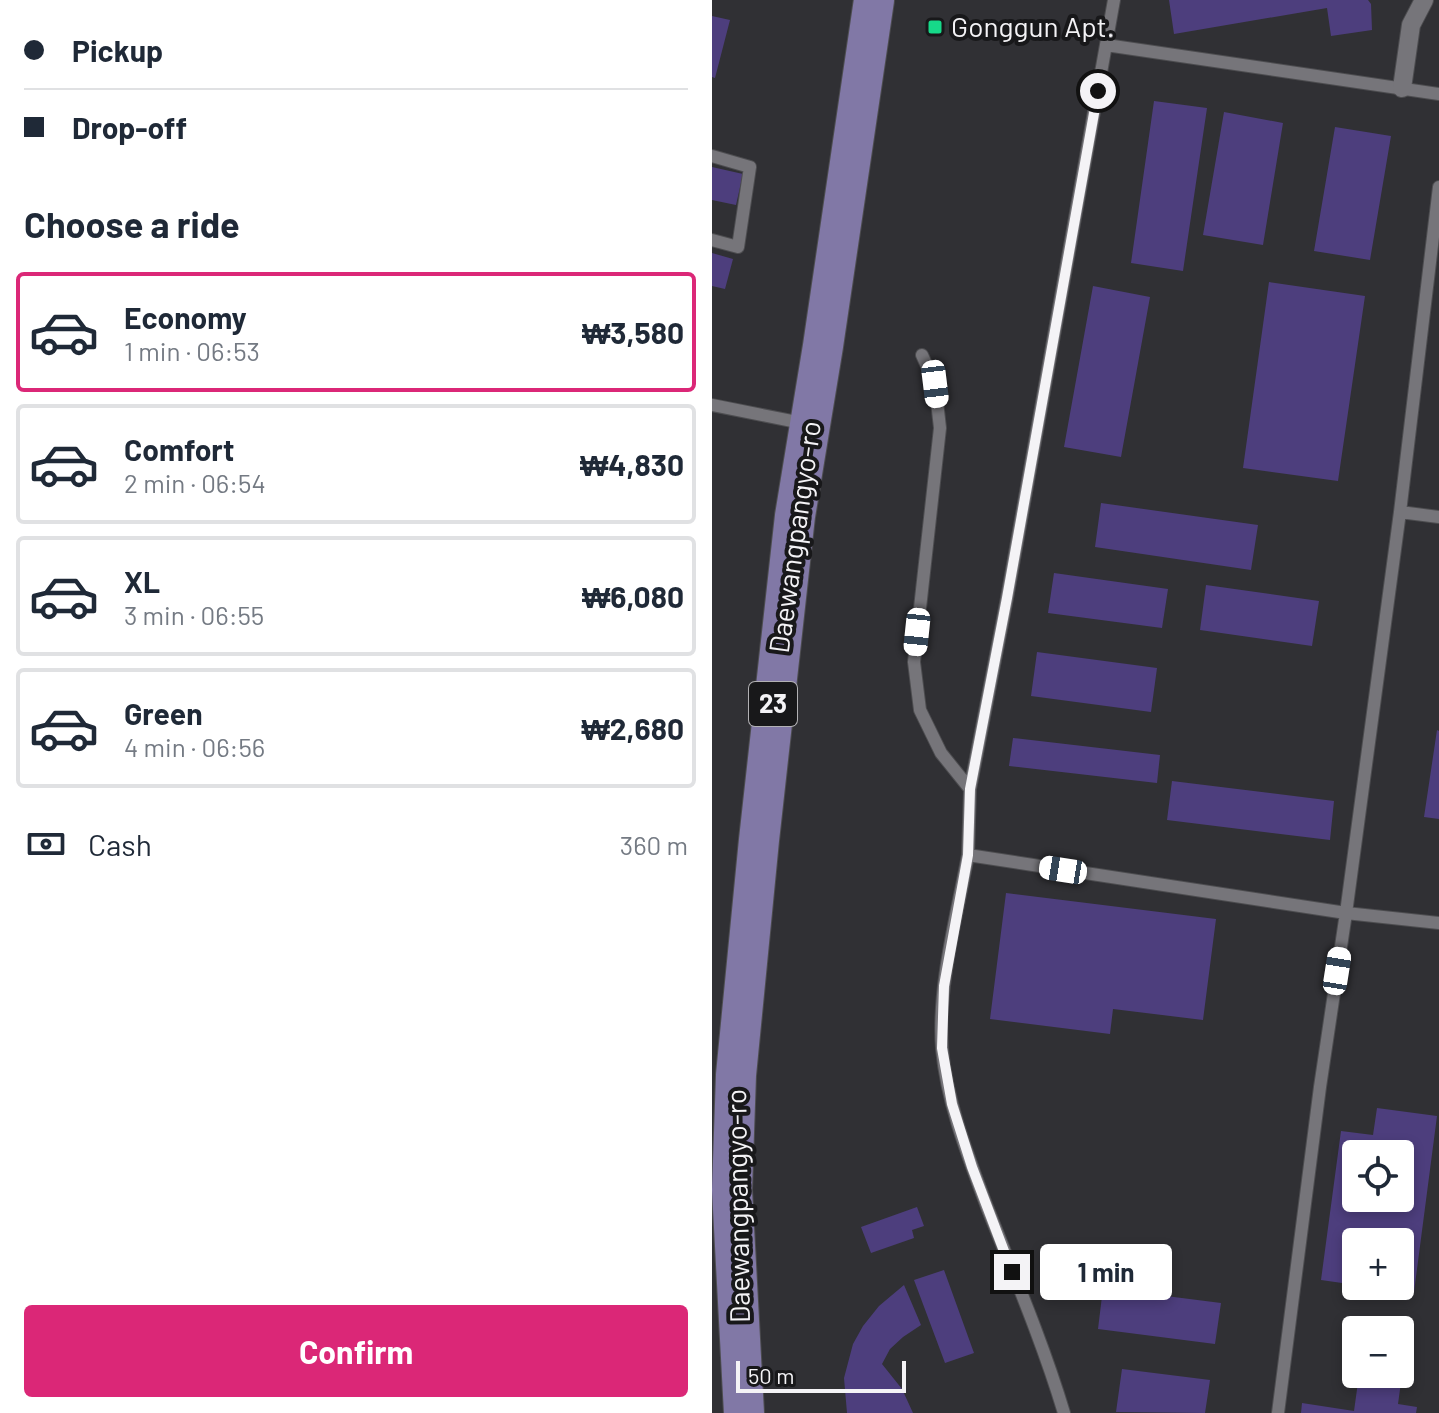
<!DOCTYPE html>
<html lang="en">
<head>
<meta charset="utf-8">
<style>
  :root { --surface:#fff; --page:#f6f6f7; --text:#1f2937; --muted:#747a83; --line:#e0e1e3; --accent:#db2777 }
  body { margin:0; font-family:Barlow,sans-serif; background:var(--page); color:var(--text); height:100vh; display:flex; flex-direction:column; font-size:30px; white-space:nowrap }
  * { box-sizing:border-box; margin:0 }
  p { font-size:26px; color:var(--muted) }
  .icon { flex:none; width:44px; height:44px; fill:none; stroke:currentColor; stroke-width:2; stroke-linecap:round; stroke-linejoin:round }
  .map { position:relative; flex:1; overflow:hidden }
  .details { display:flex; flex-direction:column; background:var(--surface); width:712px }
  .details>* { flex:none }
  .banner { display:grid; align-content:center; height:176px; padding:0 24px; background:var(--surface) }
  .fabs { position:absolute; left:630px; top:1140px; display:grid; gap:16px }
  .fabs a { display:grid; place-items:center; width:72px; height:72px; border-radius:8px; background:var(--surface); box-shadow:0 4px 12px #0003; font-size:40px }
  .scale { position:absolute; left:24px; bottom:20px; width:170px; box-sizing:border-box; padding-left:8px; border:4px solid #f4f3f6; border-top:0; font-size:22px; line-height:28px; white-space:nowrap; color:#f4f3f6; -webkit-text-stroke:6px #18181a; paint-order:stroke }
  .end { position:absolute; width:36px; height:36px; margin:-18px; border:10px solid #f4f3f6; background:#111; box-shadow:0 0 0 4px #111 }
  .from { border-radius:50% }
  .bubble { position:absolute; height:56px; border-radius:8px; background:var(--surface); box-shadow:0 4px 12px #0003; font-size:26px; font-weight:700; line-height:56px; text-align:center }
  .car { position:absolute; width:24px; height:48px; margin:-24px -12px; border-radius:10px; box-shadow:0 0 6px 2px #0007; background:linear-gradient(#fff 24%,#345 0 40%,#fff 0 76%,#345 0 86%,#fff 0) }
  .banner b { display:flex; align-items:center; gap:28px; height:76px; font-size:30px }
  .banner b+b { border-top:2px solid var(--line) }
  .banner i { width:20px; height:20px; background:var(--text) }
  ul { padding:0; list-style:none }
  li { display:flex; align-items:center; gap:24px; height:120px; margin:0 16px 12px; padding:0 8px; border:4px solid var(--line); border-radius:8px }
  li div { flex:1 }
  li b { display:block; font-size:30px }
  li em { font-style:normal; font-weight:700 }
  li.active { border-color:var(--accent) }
  li>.icon { width:72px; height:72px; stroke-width:1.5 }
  h2 { padding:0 24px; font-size:36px; line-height:96px }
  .pay { display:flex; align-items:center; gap:20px; height:88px; padding:0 24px; font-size:30px }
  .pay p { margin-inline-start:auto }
  .cta { display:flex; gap:16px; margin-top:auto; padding:16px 24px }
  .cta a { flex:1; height:92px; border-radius:8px; background:var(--accent); color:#fff; font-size:32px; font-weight:700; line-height:92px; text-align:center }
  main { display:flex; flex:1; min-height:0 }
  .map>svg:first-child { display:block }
</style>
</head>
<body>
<main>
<section class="details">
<div class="banner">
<b><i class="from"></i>Pickup</b>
<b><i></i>Drop-off</b>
</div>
<h2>Choose a ride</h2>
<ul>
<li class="active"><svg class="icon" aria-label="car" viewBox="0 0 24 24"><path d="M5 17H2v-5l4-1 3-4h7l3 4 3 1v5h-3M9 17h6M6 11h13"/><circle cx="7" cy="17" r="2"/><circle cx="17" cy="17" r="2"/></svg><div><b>Economy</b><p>1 min · 06:53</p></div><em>₩3,580</em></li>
<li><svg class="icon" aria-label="car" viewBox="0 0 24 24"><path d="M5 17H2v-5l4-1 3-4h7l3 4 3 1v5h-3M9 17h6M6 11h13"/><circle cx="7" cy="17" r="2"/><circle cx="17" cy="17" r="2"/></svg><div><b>Comfort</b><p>2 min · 06:54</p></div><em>₩4,830</em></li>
<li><svg class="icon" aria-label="car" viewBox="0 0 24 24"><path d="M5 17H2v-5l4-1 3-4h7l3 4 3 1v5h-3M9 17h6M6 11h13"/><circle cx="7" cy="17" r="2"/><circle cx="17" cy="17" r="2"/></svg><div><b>XL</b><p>3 min · 06:55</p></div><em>₩6,080</em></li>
<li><svg class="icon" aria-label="car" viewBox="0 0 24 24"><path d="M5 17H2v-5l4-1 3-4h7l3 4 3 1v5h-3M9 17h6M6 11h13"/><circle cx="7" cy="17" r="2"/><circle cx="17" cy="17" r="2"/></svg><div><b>Green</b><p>4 min · 06:56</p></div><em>₩2,680</em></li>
</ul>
<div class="pay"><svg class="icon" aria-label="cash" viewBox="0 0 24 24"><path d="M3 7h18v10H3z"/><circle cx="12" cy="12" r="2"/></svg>Cash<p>360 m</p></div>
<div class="cta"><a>Confirm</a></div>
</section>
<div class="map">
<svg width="727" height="1413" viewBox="0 0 727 1413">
  <rect width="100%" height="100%" fill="#303034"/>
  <path fill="#4d3e7d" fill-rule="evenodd" d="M457,0H656L659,4L660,30L619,36L615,8L462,34Z
    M0,16L18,20L3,78L0,77Z
    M442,101L495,108L471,271L419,263Z
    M512,112L571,123L551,245L491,235Z
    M623,127L679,136L658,260L602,251Z
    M0,167L31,174L24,205L0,200Z
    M0,253L21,259L13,289L0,286Z
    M557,282L653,296L626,481L531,468Z
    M381,286L438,297L409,457L352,447Z
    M389,503L546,525L539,570L383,547Z
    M342,573L456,589L450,628L336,613Z
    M494,585L607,601L600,646L488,630Z
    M325,652L445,668L439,712L319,696Z
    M725,730L727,731V819L712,817Z
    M301,738L448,755L445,783L297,766Z
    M460,781L622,801L618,840L455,820Z
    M294,893L504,919L491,1020L401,1009L398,1034L278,1019Z
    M665,1108L725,1116L702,1292L670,1288V1286H688V1242H644V1285L609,1280L629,1131L661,1135ZM644,1154H688V1198H644Z
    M205,1207L212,1226L200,1230L202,1238L159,1253L149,1227Z
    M232,1270L262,1353L233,1363L202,1280Z
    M192,1285L209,1325L191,1337L178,1349L170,1364L190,1389L201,1413H135L132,1378L141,1344L151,1326L167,1306Z
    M391,1288L509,1303L503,1344L386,1329Z
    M410,1369L498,1380L493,1413L404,1412Z
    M647,1375L689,1382L686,1404L705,1407L704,1413H589L590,1403L642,1411Z"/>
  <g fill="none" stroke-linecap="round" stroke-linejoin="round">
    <g stroke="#4d4d50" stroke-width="14">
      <path id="service" d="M402,0L295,598L258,789L256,855L634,913L727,923
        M394,45L727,94
        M0,156L38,167L26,247L0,240
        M210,355L223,384L228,428L202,662L208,710L229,753L258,789
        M0,405L95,424
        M688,512L727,517
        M256,855C245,915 225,988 230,1049C235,1103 256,1156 275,1207C302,1275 331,1343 352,1413
        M566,1413L608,1087L634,913L688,512L727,187"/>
    </g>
    <g stroke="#4d4d50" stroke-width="20">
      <path id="pedestrian" d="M690,88L699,25L712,0"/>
    </g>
    <g stroke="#4d4d50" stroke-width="42">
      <path id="primary" d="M32,1413L20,1190L24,1075L47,840L83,516L111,346L162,0"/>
    </g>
    <use href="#service" stroke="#76757a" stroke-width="12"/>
    <use href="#pedestrian" stroke="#76757a" stroke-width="18"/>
    <use href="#primary" stroke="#8178a6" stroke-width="40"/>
  </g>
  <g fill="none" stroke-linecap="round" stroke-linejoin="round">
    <path stroke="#f4f3f6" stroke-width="10" d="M300,1272L260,1167L240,1104L230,1048L232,986L256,855L258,789L295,598L386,91"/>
  </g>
  <rect fill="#16d989" stroke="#18181a" stroke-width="3" x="215" y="19" width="16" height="16" rx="4"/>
  <g text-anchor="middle" stroke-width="8" stroke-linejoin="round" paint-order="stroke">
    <rect fill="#18181a" stroke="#b2b1b4" stroke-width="2" x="37" y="682" width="48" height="44" rx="6"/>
    <g font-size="26" font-weight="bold" fill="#f4f3f6">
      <text x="61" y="713">23</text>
    </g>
    <g font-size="28" fill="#f4f3f6" stroke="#18181a" text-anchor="start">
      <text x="239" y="37">Gonggun Apt.</text>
    </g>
    <g font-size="28" fill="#f4f3f6" stroke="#18181a">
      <text transform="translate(83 537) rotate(-82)" y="10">Daewangpangyo-ro</text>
      <text transform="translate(26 1206) rotate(-91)" y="10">Daewangpangyo-ro</text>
    </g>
  </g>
</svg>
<div class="fabs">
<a><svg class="icon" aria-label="locate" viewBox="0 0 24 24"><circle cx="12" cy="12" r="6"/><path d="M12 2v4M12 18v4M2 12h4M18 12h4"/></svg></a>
<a>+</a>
<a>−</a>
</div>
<div class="scale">50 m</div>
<i class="end from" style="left:386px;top:91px"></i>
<i class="end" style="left:300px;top:1272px"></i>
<div class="bubble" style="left:328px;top:1244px;width:132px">1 min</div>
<i class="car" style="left:223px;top:384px;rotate:173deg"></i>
<i class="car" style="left:205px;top:632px;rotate:186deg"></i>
<i class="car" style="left:351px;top:870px;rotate:279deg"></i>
<i class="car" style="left:625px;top:971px;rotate:9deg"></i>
</div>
</main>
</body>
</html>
